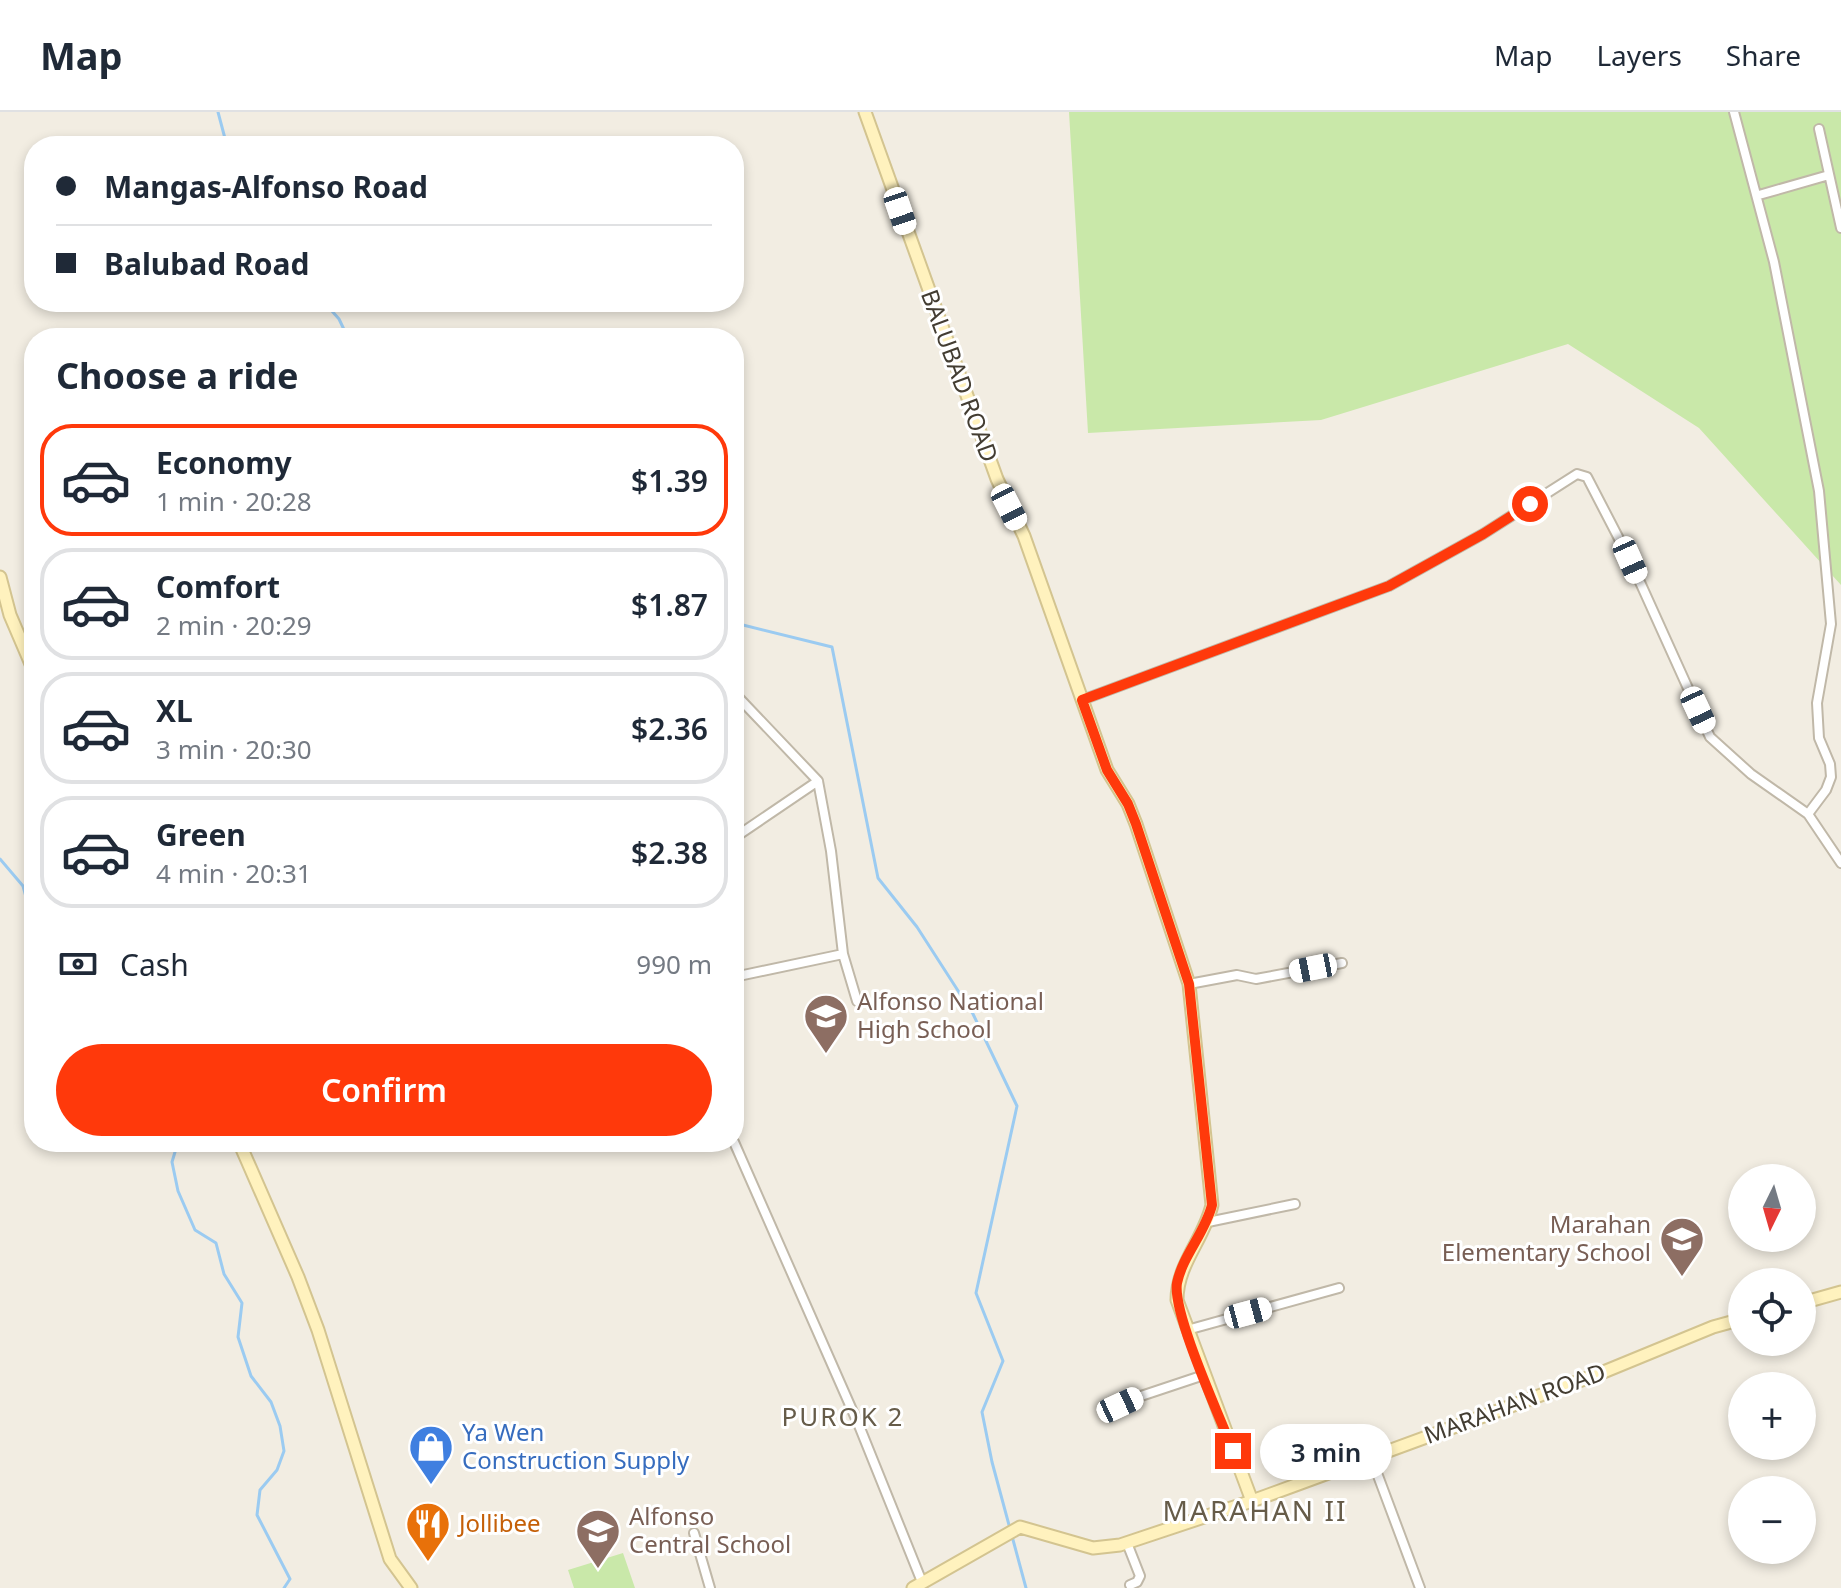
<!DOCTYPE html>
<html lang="en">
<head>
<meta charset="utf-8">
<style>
  :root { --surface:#fff; --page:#f2f2f3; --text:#1f2937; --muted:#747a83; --line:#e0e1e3; --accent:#ff390b }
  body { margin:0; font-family:"Noto Sans",sans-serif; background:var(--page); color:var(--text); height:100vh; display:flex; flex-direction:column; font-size:30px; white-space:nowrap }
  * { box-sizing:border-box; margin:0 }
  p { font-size:26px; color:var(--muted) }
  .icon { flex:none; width:44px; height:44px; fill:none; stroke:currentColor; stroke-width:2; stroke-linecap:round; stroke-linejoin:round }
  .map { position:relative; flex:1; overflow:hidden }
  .side { position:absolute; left:24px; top:216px; width:720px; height:824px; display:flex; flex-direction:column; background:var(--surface); border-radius:32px; box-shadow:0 4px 12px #0003 }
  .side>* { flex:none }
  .top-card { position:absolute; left:24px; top:24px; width:720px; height:176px; border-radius:32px; box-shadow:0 4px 12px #0003; display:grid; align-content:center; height:176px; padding:0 32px; background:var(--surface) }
  .needle { width:52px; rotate:185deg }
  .buttons { position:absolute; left:1728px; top:1052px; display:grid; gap:16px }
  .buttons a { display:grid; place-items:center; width:88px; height:88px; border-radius:50%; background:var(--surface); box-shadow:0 4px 12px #0003; font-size:40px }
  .end { position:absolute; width:36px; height:36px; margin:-18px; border:10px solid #ff390b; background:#fff; box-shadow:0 0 0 4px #fff }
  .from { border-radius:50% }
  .bubble { position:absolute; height:56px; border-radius:28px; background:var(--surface); box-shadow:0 4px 12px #0003; font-size:26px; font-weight:600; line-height:56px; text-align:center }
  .car { position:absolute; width:24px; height:48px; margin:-24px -12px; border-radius:10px; box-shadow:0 0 6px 2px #0007; background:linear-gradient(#fff 24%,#345 0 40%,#fff 0 76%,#345 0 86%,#fff 0) }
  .top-card b { display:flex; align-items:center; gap:28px; height:76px; font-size:30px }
  .top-card b+b { border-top:2px solid var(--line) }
  .top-card i { width:20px; height:20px; background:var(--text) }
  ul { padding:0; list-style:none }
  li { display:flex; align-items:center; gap:24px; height:112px; margin:0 16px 12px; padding:0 16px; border:4px solid var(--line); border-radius:32px }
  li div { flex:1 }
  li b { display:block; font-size:30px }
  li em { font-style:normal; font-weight:600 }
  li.on { border-color:var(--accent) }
  li>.icon { width:72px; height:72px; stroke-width:1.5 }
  h2 { padding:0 32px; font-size:36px; line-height:96px }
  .pay { display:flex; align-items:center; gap:20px; height:88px; padding:0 32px; font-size:30px }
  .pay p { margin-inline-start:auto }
  .action { display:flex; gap:16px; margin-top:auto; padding:16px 32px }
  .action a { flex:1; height:92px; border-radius:48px; background:var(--accent); color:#fff; font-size:32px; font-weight:600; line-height:92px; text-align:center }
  header { display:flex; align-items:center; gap:48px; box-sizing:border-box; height:112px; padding:0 40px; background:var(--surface); border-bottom:2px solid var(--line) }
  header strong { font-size:38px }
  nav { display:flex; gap:44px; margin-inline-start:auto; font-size:28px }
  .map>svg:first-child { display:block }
</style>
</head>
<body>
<header>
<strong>Map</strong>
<nav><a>Map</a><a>Layers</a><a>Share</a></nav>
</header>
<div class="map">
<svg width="1841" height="1476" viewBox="0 0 1841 1476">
  <rect width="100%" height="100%" fill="#f2ede2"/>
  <path fill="#c9e8a9" d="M1069,0H1841V473L1699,316L1568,232L1321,308L1088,321Z
    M623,1441L635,1476H574L568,1458Z"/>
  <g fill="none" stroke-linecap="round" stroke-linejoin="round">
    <path stroke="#9bcbf1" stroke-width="3" d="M218,0L227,34
      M324,190L339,207L348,226
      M734,508L739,512L832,535L878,766L917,815L973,902L1017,994L976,1181L1003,1249L982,1300L992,1350L1026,1476
      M0,747L23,774L34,814
      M178,1030L172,1050L178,1079L195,1118L216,1131L224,1162L242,1191L238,1225L251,1264L271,1290L280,1314L284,1339L277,1358L260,1378L257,1403L290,1467L284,1476"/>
    <g stroke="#c0b8a8" stroke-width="12">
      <path id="street" d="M1734,0L1774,150L1819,379L1831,512L1817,591L1819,626L1830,652L1831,665L1826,678L1808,702
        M1819,17L1841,116
        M1759,83L1829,63
        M1082,588L1389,474L1483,422L1577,362L1587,365L1630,448L1710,625L1751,662L1808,702L1841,751
        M734,589L739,586L818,669L831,739L843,842L857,889
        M734,726L818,669
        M734,865L843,842
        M1189,872L1237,863L1256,867L1342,851
        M734,1030L860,1316L922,1470
        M1208,1110L1295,1092
        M1187,1218L1339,1176
        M1106,1302L1135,1286L1204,1263
        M1371,1345L1420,1476
        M694,1421L710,1476
        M1127,1431L1140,1464L1137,1470L1130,1473"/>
    </g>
    <g stroke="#d3c490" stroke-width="15">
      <path id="secondary" d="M865,0L997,367L1024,424L1107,658L1128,692L1136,712L1189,872L1212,1093C1204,1127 1177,1152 1177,1188L1252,1389
        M0,465L10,503L34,559
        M239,1030L298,1165L318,1218L390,1447L411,1476
        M1802,1191L1841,1180
        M913,1476L1020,1415L1093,1436L1120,1433L1252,1389L1601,1261L1713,1215L1742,1207"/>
    </g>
    <use href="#street" stroke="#fff" stroke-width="8"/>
    <use href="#secondary" stroke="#fff2be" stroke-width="11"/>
  </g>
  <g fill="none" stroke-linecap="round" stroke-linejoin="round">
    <path stroke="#ff390b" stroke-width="10" d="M1233,1339C1220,1305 1172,1201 1177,1171C1183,1143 1205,1121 1212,1093L1189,872L1136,712L1128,692L1107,658L1082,588L1389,474L1483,422L1530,392"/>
  </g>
  <defs>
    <g id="school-pin" transform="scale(2.3)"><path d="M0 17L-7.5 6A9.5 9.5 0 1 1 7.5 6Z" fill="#8d6e63" stroke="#fff"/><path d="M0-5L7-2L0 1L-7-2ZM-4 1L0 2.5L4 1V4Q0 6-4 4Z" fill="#fff"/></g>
    <g id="shop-pin" transform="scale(2.3)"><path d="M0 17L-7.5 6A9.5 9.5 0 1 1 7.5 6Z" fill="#3f7fe0" stroke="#fff"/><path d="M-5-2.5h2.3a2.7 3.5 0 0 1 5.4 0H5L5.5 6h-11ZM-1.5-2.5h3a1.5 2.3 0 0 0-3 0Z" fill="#fff"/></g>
    <g id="restaurant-pin" transform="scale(2.3)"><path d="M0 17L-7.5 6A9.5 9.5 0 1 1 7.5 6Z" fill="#e8710a" stroke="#fff"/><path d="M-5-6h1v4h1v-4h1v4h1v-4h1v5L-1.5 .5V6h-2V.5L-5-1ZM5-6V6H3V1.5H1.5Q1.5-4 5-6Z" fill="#fff"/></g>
  </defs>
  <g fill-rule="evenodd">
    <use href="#school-pin" x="826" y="904"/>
    <use href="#school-pin" x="1682" y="1127"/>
    <use href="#shop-pin" x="431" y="1335"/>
    <use href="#restaurant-pin" x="428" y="1412"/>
    <use href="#school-pin" x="598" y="1419"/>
  </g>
  <g text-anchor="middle" stroke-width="6" stroke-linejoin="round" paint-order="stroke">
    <g font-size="24" fill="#433d32" stroke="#fff">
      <text transform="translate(959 264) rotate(70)" y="8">BALUBAD ROAD</text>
      <text transform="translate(1515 1292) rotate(-20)" y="8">MARAHAN ROAD</text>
    </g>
    <g font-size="24" fill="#785e54" stroke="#fff" text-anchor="start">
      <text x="857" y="898">Alfonso National<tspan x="857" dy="28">High School</tspan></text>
      <text x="1651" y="1121" text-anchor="end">Marahan<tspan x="1651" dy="28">Elementary School</tspan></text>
      <text x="629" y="1413">Alfonso<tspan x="629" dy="28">Central School</tspan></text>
    </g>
    <g font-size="24" fill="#366cbe" stroke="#fff" text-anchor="start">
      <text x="462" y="1329">Ya Wen<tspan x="462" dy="28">Construction Supply</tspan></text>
    </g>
    <g font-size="24" fill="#c56008" stroke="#fff" text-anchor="start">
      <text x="459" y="1420">Jollibee</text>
    </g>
    <g font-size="26" letter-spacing="2" fill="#665c49" stroke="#fff">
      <text x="843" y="1314">PUROK 2</text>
    </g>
    <g font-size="28" letter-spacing="2" fill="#665c49" stroke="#fff">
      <text x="1255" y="1409">MARAHAN II</text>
    </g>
  </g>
</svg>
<div class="buttons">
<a><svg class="needle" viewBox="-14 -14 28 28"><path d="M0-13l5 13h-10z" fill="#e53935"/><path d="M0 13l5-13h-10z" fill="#747a83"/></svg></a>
<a><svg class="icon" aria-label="locate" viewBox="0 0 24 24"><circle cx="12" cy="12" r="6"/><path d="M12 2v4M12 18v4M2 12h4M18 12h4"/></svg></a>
<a>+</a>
<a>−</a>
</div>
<i class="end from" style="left:1530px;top:392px"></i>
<i class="end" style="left:1233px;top:1339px"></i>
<div class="bubble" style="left:1260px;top:1312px;width:132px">3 min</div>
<i class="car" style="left:900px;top:99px;rotate:161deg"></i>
<i class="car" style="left:1009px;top:395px;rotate:153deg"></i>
<i class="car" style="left:1630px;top:448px;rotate:156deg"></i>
<i class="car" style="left:1698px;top:598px;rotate:155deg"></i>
<i class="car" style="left:1313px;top:856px;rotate:259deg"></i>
<i class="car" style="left:1248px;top:1201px;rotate:75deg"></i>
<i class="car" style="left:1120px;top:1293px;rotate:65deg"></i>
<div class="top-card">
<b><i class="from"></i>Mangas-Alfonso Road</b>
<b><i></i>Balubad Road</b>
</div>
<section class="side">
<h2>Choose a ride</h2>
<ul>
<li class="on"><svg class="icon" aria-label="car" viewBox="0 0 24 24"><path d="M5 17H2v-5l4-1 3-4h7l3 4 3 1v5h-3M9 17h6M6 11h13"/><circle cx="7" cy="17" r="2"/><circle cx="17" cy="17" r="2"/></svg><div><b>Economy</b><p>1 min · 20:28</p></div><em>$1.39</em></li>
<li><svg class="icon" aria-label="car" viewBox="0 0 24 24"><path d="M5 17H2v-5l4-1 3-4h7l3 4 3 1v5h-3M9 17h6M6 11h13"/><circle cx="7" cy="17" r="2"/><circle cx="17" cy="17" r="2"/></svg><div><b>Comfort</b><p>2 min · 20:29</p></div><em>$1.87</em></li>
<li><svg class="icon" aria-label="car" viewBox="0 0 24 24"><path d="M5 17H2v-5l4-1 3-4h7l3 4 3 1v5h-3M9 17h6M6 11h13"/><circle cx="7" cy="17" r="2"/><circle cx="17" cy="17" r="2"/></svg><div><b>XL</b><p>3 min · 20:30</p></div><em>$2.36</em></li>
<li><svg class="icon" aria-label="car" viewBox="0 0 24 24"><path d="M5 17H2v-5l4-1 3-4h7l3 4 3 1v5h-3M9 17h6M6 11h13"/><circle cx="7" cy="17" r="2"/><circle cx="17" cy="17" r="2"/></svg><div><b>Green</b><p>4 min · 20:31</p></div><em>$2.38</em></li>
</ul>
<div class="pay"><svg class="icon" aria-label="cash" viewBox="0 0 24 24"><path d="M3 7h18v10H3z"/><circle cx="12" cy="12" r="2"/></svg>Cash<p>990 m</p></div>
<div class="action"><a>Confirm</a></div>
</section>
</div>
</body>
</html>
